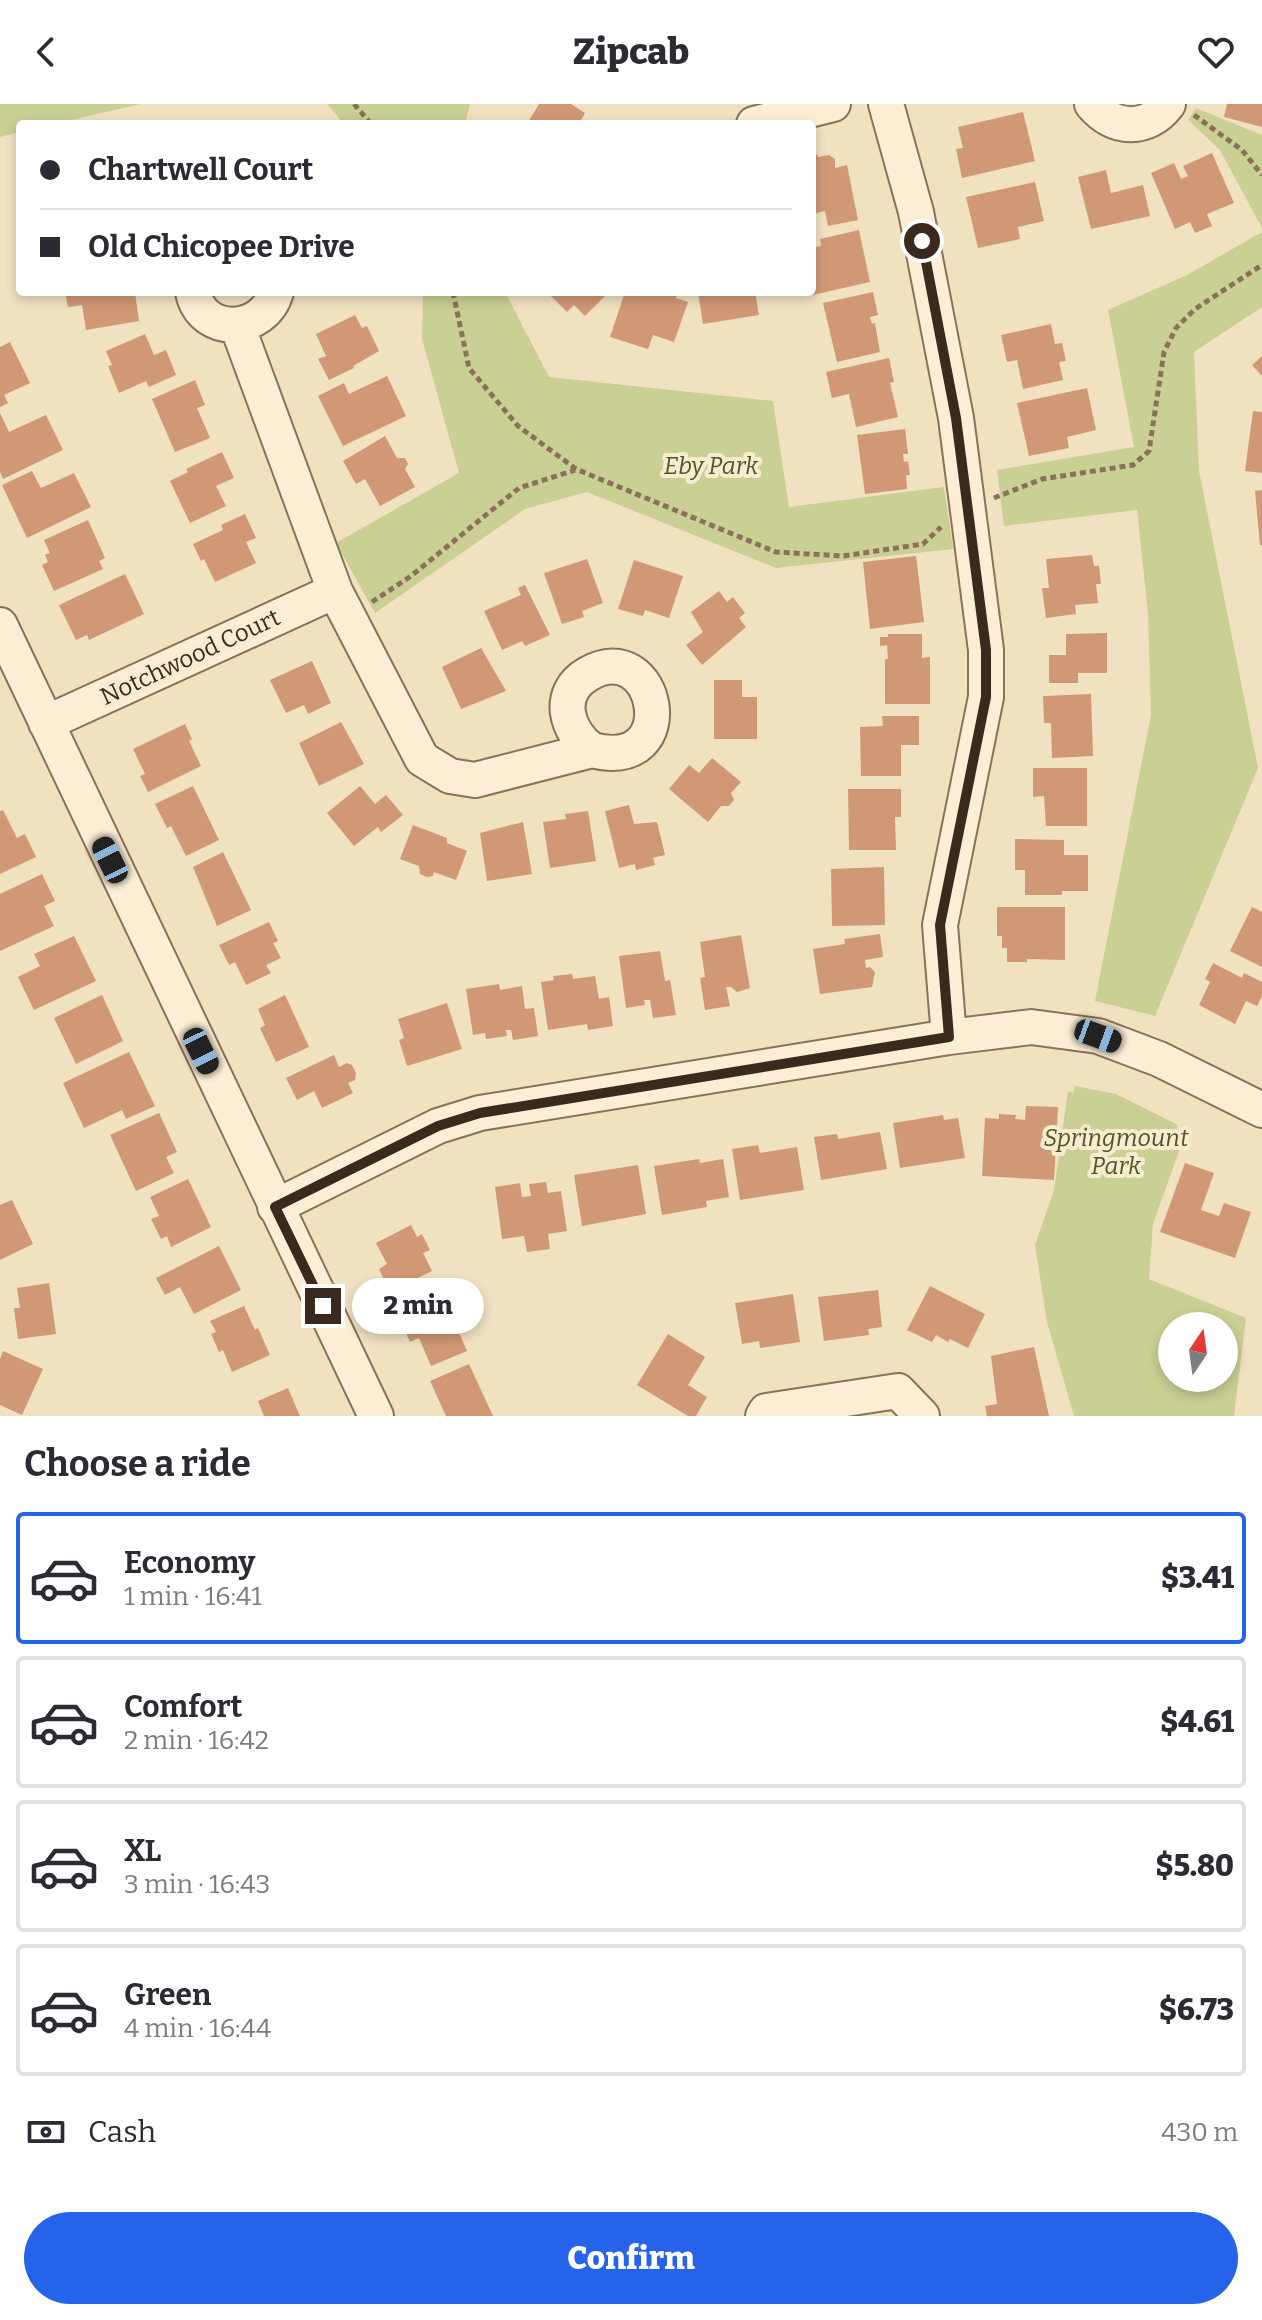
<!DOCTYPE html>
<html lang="en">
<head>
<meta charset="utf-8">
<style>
  :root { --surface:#fff; --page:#f2f2f3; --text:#2b2b33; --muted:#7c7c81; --line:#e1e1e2; --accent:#2563eb }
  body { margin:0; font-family:Bitter,serif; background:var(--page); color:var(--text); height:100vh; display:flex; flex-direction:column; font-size:30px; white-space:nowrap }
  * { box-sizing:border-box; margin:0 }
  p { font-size:26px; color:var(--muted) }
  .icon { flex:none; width:44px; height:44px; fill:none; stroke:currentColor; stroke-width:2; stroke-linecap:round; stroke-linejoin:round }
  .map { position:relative; height:1312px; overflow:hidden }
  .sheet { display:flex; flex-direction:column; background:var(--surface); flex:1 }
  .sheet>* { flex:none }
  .banner { position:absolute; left:16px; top:16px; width:800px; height:176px; border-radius:8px; box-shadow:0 4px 12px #0003; display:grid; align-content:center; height:176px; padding:0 24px; background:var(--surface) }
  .needle { width:52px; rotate:13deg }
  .tools { position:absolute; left:1158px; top:1208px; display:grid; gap:16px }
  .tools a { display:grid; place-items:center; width:80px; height:80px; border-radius:50%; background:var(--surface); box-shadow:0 4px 12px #0003; font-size:40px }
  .end { position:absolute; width:36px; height:36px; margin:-18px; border:10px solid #3a2a1d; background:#fff; box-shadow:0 0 0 4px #fff }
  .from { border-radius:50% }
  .bubble { position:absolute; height:56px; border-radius:28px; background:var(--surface); box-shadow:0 4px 12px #0003; font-size:26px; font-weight:800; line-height:56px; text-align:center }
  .car { position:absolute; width:24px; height:48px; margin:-24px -12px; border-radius:10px; box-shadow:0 0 6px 2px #0007; background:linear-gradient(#222 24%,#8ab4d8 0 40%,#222 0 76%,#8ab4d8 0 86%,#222 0) }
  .banner b { display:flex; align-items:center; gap:28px; height:76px; font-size:30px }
  .banner b+b { border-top:2px solid var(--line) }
  .banner i { width:20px; height:20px; background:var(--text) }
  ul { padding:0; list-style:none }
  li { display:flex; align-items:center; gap:24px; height:132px; margin:0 16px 12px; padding:0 8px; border:4px solid var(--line); border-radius:8px }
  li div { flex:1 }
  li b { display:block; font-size:30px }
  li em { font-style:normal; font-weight:800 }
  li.on { border-color:var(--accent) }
  li>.icon { width:72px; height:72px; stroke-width:1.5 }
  h2 { padding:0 24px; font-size:36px; line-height:96px }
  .pay { display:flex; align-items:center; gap:20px; height:88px; padding:0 24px; font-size:30px }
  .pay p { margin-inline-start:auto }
  .primary-button { display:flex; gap:16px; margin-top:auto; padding:16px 24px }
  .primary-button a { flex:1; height:92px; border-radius:48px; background:var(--accent); color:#fff; font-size:32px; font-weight:800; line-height:92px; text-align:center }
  header { display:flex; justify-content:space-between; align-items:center; height:104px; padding:0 24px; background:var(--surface); font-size:36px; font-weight:800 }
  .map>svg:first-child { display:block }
</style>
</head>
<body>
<header><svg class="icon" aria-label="back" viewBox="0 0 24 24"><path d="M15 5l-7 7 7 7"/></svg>Zipcab<svg class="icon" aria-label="heart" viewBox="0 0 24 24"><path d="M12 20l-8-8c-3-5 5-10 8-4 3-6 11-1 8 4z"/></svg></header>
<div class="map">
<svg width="1262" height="1312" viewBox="0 0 1262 1312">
  <rect width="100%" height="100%" fill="#f0e1c1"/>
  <path fill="#cacf94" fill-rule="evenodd" d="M0,0H140L54,20H20V28L0,33Z
    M327,0H470L465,20H344Z
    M1196,4L1262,31V124L1220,46L1188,16Z
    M1262,128V203L1194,248L1199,367L1258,664L1155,912L1095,897L1151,611L1148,509L1137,406L1004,422L997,366L1134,343L1108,206L1187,171Z
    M423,188H505L549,273L773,297L789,403L944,383L953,445L776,464L587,388L525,405L375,509L336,439L459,369L422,235Z
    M1075,982L1116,990L1178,1021L1175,1029L1184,1033L1153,1120L1149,1175L1246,1214L1234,1312H1074L1047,1218L1035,1141L1054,1086L1068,987L1073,989ZM1172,1222H1224V1274H1172Z"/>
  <path fill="#d19875" d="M539,0H571L585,9L579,20H527Z
    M1227,0H1262V23L1224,13Z
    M1023,8L1035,57L962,74L956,45L963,44L958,23Z
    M1212,49L1234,99L1207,110L1212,122L1195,129L1190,118L1175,125L1151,69L1174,59L1181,75L1188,72L1183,62Z
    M817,50L818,53L829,51L835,55V64L847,61L858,116L828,122L825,107L812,110V52Z
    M1106,66L1111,89L1143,81L1150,112L1091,125L1078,73Z
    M1035,78L1044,117L1018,123L1020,135L978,144L966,93Z
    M859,126L870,178L808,192L807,188H812V144L821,142L820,135Z
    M65,188H135L139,217L86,226L82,201L68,203Z
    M552,188H609L585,212L574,201L567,208L550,191Z
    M625,188H678L676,194L688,198L674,238L653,231L648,245L610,233Z
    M698,188H755L759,211L703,220Z
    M873,188L878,211L870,213L872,220L875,219L880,248L837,258L823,199Z
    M355,211L362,224L367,222L379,247L353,262L354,264L329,276L318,255L326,252L316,230Z
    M1051,220L1055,240L1062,239L1066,257L1059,258L1063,276L1023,285L1017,256L1007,258L1001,231Z
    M145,230L154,251L166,246L176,271L149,283L146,277L119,289L108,262L112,261L106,247Z
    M10,238L30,279L4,291L8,299L0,303V243Z
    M1262,252V272L1252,261Z
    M889,254L894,278L890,279L898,313L856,323L849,290L832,294L826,268Z
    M387,272L406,312L343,342L318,292L344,279L349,290Z
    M195,276L205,301L197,304L210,334L175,348L152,295Z
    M1087,284L1096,326L1067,333L1069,344L1029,352L1017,299Z
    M1253,307L1262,308V369L1245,367Z
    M0,309L9,328L46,311L63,346L3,375L0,368Z
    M905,325L908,350H903L904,358L908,357L910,371H906L907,385L865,390L857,331Z
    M385,332L397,354H405L408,360L405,365L415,383L380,402L365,375L356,380L343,357Z
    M222,348L234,374L216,382L226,402L190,419L170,377L188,368L186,365Z
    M32,367L41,384L74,369L91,403L27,434L2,381Z
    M1262,386V441H1260L1255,387Z
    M245,410L256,434L246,438L256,459L215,478L204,455L201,457L193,440L223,426L221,421Z
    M88,416L105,454L99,457L103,465L54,487L42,461L48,458L45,451L50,449L44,436Z
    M1092,451L1094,462H1099L1101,480H1096L1098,499L1075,501L1076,510L1046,514L1042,484H1049L1046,455Z
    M916,452L924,518L870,525L863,458Z
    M587,455L603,499L582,507L584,513L562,520L544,469Z
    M634,456L683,472L669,514L645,506L643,512L618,505Z
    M125,470L144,510L89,536L87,531L76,536L59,501Z
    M525,481L550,531L525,542L522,537L502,546L484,507L521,491L518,484Z
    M719,487L727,498L733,493L745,509L739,514L746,523L702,561L686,541L703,528L691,508Z
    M1107,529V569H1078V579H1049V551H1066V530Z
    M888,530H922V554L930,553V600H885V555H888L887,541L880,542V533H888Z
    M481,544L506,587L461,605L442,563Z
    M312,557L331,599L308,610L304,601L286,609L270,576Z
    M714,576H742V593H757V635H714Z
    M1091,590L1093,652L1052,654L1051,619H1044L1043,592Z
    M882,612H919V641H901V672H861L860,623L883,622Z
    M341,618L364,660L319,682L299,639Z
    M185,620L192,635L189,637L201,662L148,688L140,672L145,670L133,645Z
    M712,654L741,678L731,689L734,696L729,702H721L708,718L669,685L689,661L699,669Z
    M1033,664H1087V722H1046L1044,692L1033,693Z
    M193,682L219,736L186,752L171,722L167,724L155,700Z
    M360,682L375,700L386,691L403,711L381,728L378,723L354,742L327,709Z
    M848,685H901V713H895L896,746H849Z
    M629,701L634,720L657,718L665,751L653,754L655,761L636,766L635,760L619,764L605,707Z
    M3,706L17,734L25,730L36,753L0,770V707Z
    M588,707L596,757L550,764L543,718L566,715L565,710Z
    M523,718L532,770L487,777L480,729Z
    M413,721L447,734V739L467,747L456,776L434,768L433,772L427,773L420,770L419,762L400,755Z
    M1015,735L1064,736V751H1088V787H1062V791H1025V766H1015Z
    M223,748L251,806L217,822L193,763Z
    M884,763L885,821L832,822L831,765Z
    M42,770L55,797L44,802L54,822L0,847V790Z
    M997,803H1065V856L1027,855V858H1007V844H1002V832H997Z
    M1252,803L1262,808V863L1230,847Z
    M269,818L278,837L273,839L281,854L266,861L271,869L246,881L235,858L229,861L219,841Z
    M880,830L883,853L865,856L866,864L870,863L875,868L872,883L820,890L813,845L845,840L844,835Z
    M741,831L750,884L737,888L731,883H726L730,902L705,906L700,874L705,873L700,838Z
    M74,832L96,877L34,906L18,873L40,862L34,850Z
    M660,847L665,877L670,876L676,911L653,914L650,896H644L645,901L626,904L619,852Z
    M1213,859L1242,874L1244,869L1262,878V892L1257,902L1246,897L1235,920L1199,901L1210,878L1205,875Z
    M572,870L573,875L595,872L599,895L609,893L613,922L588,926L587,920L548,926L541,878L554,876L553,872Z
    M499,880L500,886L522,882L525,905L534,904L538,932L513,936L511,926H506L507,932L486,935L485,929L473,931L466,885Z
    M102,891L123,937L76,960L54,914Z
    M285,891L309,943L276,958L260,924L265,921L258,905Z
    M447,899L462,945L407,962L399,936L404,934L398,915Z
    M129,948L155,1002L126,1015L122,1006L84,1024L63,979Z
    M334,951L339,963L347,959L352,961L356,969L355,976L348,979L353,989L322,1004L314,987L297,996L286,974Z
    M1026,1002L1058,1003L1054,1076L982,1072L985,1014L999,1015V1010L1016,1011L1015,1015L1025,1016Z
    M159,1009L177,1048L166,1053L174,1069L136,1087L110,1031Z
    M943,1011L944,1016L958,1014L965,1054L900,1064L893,1019Z
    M880,1028L887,1065L821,1076L814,1033L837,1030L838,1035Z
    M758,1041L760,1049L797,1043L804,1086L740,1096L732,1045Z
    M699,1055L700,1059L723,1055L729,1093L706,1097L707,1103L662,1111L654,1062Z
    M1185,1059L1214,1069L1201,1106L1219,1112L1224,1099L1251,1108L1235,1154L1160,1128Z
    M638,1061L646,1110L582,1122L574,1071Z
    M188,1075L211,1123L171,1143L167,1132L161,1135L151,1115L159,1112L150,1093Z
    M546,1078L548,1089L561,1087L567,1127L548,1130L550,1145L527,1148L524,1132L502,1135L495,1083L520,1079L522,1093L531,1092L529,1080Z
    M12,1096L33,1140L0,1156V1101Z
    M411,1121L417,1133L422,1130L430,1146L423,1149L432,1167L390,1188L379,1165L387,1160L376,1139Z
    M219,1142L241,1186L194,1210L180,1183L165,1191L156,1174Z
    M49,1179L56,1230L18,1235L14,1204H20L17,1184Z
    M930,1182L985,1210L968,1244L950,1235L948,1238L936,1231L932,1238L907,1226Z
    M878,1186L882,1223L868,1225L869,1231L824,1237L818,1193Z
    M441,1187L467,1247L431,1262L419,1234L410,1238L396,1207Z
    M793,1190L800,1238L760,1244L759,1237L742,1240L735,1199Z
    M244,1202L255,1226L258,1224L270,1251L232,1268L223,1246L219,1248L211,1230L216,1228L210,1217Z
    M668,1230L705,1253L688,1281L707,1293L696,1312H688L637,1281Z
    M1034,1243L1049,1312H987L985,1302L997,1300L991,1252Z
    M3,1247L43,1265L22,1311L0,1301V1255Z
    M469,1260L493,1312H446L430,1277Z
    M288,1284L300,1312H264L258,1297Z"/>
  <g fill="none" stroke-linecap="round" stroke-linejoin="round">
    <g stroke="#8b7158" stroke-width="38">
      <path id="minor" d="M886,0L916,108L956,314L986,546V593L940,821L949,933
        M1092,0C1114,26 1147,28 1168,0
        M754,20L833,0
        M193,188C202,233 264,230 276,188
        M237,221L335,487L422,655L450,672L475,676L592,646C686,670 658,529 588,570C555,589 566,628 592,646
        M0,521L376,1312
        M46,619L335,487
        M275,1103L438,1022L480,1009L949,933L1031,923L1098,932L1159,955L1262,1006
        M763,1312L766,1307L898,1287L922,1312"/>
    </g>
    <path stroke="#8b7158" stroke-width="5" stroke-dasharray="6 4" stroke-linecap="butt" d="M354,0L371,20
      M1194,11L1242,46L1262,71
      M453,188L469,264L518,322L576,365L776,448L843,452L923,440L941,423
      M994,394L1042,375L1133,361L1149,347L1164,248L1176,224L1195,205L1262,161
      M372,498L411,472L519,384L575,366"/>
    <use href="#minor" stroke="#fbeed5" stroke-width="34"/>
  </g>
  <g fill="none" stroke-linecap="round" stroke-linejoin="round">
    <path stroke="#3a2a1d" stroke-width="10" d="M323,1202L275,1103L438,1022L480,1009L949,933L940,821L986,593V546L956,314L922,137"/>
  </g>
  <g text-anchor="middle" stroke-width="8" stroke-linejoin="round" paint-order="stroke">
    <g font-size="24" font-style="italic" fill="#4c5722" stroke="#f7ebd1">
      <text x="711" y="370">Eby Park</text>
      <text x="1116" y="1042">Springmount<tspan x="1116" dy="28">Park</tspan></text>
    </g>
    <g font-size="24" fill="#3a2a1d" stroke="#f7ebd1">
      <text transform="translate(190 553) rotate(-25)" y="8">Notchwood Court</text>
    </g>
  </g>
</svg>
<div class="tools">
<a><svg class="needle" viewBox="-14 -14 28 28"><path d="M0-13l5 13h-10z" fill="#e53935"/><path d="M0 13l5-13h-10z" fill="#7c7c81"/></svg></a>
</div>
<i class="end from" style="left:922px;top:137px"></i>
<i class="end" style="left:323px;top:1202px"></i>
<div class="bubble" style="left:352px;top:1174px;width:132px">2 min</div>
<i class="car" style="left:110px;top:756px;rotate:334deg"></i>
<i class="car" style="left:1098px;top:932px;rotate:110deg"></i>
<i class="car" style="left:201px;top:947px;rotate:154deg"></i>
<div class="banner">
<b><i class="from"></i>Chartwell Court</b>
<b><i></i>Old Chicopee Drive</b>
</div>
</div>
<section class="sheet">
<h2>Choose a ride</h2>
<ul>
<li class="on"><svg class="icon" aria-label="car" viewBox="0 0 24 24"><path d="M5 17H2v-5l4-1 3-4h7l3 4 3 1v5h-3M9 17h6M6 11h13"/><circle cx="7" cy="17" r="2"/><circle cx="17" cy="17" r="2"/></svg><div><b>Economy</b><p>1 min · 16:41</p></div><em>$3.41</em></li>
<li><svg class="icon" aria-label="car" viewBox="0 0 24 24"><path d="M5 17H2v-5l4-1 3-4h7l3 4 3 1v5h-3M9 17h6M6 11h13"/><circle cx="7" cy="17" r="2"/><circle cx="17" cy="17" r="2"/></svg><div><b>Comfort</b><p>2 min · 16:42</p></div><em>$4.61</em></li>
<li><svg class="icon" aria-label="car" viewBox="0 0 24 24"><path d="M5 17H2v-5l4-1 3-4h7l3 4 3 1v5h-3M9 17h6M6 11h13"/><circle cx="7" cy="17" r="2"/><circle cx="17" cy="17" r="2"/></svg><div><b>XL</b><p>3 min · 16:43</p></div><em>$5.80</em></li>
<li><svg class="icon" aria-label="car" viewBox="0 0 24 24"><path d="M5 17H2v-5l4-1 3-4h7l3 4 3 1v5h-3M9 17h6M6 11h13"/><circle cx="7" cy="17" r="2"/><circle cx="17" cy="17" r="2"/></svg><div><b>Green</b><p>4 min · 16:44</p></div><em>$6.73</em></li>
</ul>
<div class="pay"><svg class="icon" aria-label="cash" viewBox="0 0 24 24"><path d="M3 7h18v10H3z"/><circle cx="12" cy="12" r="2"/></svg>Cash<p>430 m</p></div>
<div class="primary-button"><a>Confirm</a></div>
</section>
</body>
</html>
